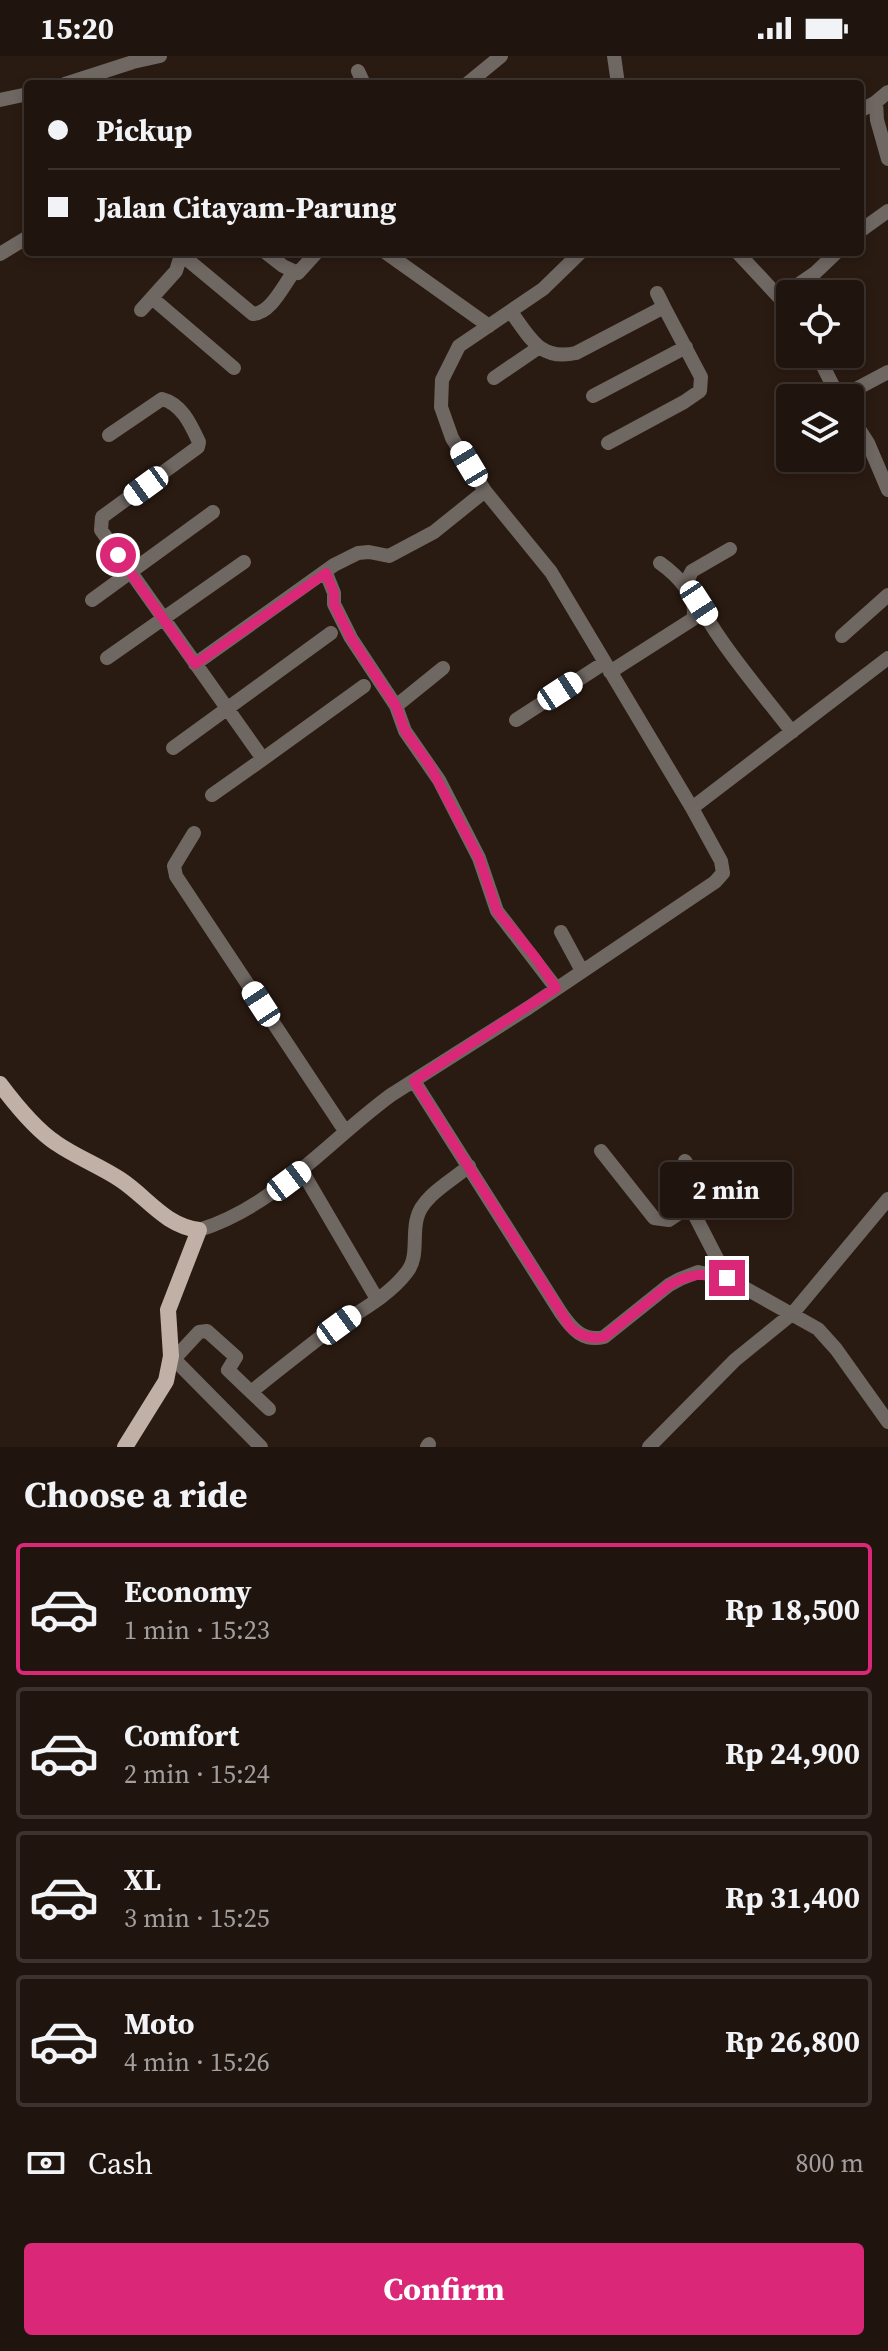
<!DOCTYPE html>
<html lang="en">
<head>
<meta charset="utf-8">
<style>
  :root { --surface:#20140e; --page:#2d211c; --text:#f1f3f6; --muted:#a29e9e; --line:#3d332e; --accent:#db2777 }
  body { margin:0; font-family:"Source Serif 4",serif; background:var(--page); color:var(--text); height:100vh; display:flex; flex-direction:column; font-size:30px; white-space:nowrap }
  * { box-sizing:border-box; margin:0 }
  p { font-size:26px; color:var(--muted) }
  .icon { flex:none; width:44px; height:44px; fill:none; stroke:currentColor; stroke-width:2; stroke-linecap:round; stroke-linejoin:round }
  .map { position:relative; height:1391px; overflow:hidden }
  .panel { display:flex; flex-direction:column; background:var(--surface); flex:1 }
  .panel>* { flex:none }
  .top-card { position:absolute; left:24px; top:24px; width:840px; height:176px; border-radius:8px; box-shadow:0 4px 12px #0003,0 0 0 2px var(--line); display:grid; align-content:center; height:176px; padding:0 24px; background:var(--surface) }
  .buttons { position:absolute; left:776px; top:224px; display:grid; gap:16px }
  .buttons a { display:grid; place-items:center; width:88px; height:88px; border-radius:8px; background:var(--surface); box-shadow:0 4px 12px #0003,0 0 0 2px var(--line); font-size:40px }
  .end { position:absolute; width:36px; height:36px; margin:-18px; border:10px solid #db2777; background:#fff; box-shadow:0 0 0 4px #fff }
  .from { border-radius:50% }
  .bubble { position:absolute; height:56px; border-radius:8px; background:var(--surface); box-shadow:0 4px 12px #0003,0 0 0 2px var(--line); font-size:26px; font-weight:700; line-height:56px; text-align:center }
  .car { position:absolute; width:24px; height:48px; margin:-24px -12px; border-radius:10px; box-shadow:0 0 6px 2px #0007; background:linear-gradient(#fff 24%,#345 0 40%,#fff 0 76%,#345 0 86%,#fff 0) }
  .top-card b { display:flex; align-items:center; gap:28px; height:76px; font-size:30px }
  .top-card b+b { border-top:2px solid var(--line) }
  .top-card i { width:20px; height:20px; background:var(--text) }
  ul { padding:0; list-style:none }
  li { display:flex; align-items:center; gap:24px; height:132px; margin:0 16px 12px; padding:0 8px; border:4px solid var(--line); border-radius:8px }
  li div { flex:1 }
  li b { display:block; font-size:30px }
  li em { font-style:normal; font-weight:700 }
  li.current { border-color:var(--accent) }
  li>.icon { width:72px; height:72px; stroke-width:1.5 }
  h2 { padding:0 24px; font-size:36px; line-height:96px }
  .pay { display:flex; align-items:center; gap:20px; height:88px; padding:0 24px; font-size:30px }
  .pay p { margin-inline-start:auto }
  .button { display:flex; gap:16px; margin-top:auto; padding:16px 24px }
  .button a { flex:1; height:92px; border-radius:8px; background:var(--accent); color:#fff; font-size:32px; font-weight:700; line-height:92px; text-align:center }
  .status { display:flex; justify-content:space-between; align-items:center; height:56px; padding:0 40px; background:var(--surface); direction:ltr }
  .status svg { height:22px; fill:currentColor }
  .map>svg:first-child { display:block }
</style>
</head>
<body>
<div class="status"><b>15:20</b><svg viewBox="0 0 49 12"><path d="M0 12V9h3v3zM5 12V6h3v6zM10 12V3h3v9zM15 12V0h3v12zM26 1h20v11H26zM47 4h2v5h-2z"/></svg></div>
<div class="map">
<svg width="888" height="1391" viewBox="0 0 888 1391">
  <rect width="100%" height="100%" fill="#2a1b12"/>
  <g fill="none" stroke-linecap="round" stroke-linejoin="round">
    <path stroke="#6f6762" stroke-width="14" d="M614,0L618,28
      M358,15L364,28
      M65,28L133,6L160,0
      M467,28L501,0
      M888,36L876,46L877,64L888,103
      M0,44L28,38
      M860,55L876,46
      M860,175L888,155
      M265,196L283,210L298,217L317,196
      M385,196L489,270
      M737,196L790,253
      M0,198L28,181
      M182,199L253,258C271,257 283,230 293,217
      M780,241L815,217L837,196
      M152,242L234,312
      M141,254L176,215L182,196
      M511,256C530,281 539,305 576,297L664,251L657,237
      M817,298L839,342
      M494,322L538,292
      M593,340L686,291
      M839,342L888,316
      M850,359L868,387L888,434
      M109,379L162,343C182,348 191,369 199,386L198,391L102,461L101,474L263,703L364,630
      M608,387L684,346L700,335L701,321L664,251
      M730,493L692,515L688,523C704,571 760,634 792,676
      M326,517L334,537V548L351,582L396,650L405,675L439,724L479,802L497,855L556,932
      M92,544L213,456
      M842,580L888,539
      M107,602L244,506
      M195,608L334,509L358,497L369,496L389,500L434,476L485,435
      M610,616L693,563C699,541 677,519 660,507
      M396,650L443,612
      M516,664L604,607
      M173,692L331,577
      M212,739L263,703
      M692,752L888,602
      M194,777L174,810L176,820L345,1075
      M561,876L582,915
      M414,1025L561,1257C572,1273 583,1286 604,1281L669,1229L680,1223L698,1216L727,1222L818,1273L836,1293L888,1366
      M601,1095L654,1162L669,1164L690,1150
      M685,1105L702,1133V1139L690,1150L727,1222
      M302,1115L377,1243
      M199,1174C276,1150 327,1086 391,1039L528,952L715,826L723,817L721,805L692,752L551,516L485,435L452,382L441,351L442,324L459,290L543,233L581,196
      M171,1300L261,1391
      M174,1303L199,1276L207,1275L236,1301L228,1314L251,1336
      M269,1353L251,1336C274,1317 295,1301 318,1283C347,1261 385,1245 407,1216C419,1201 412,1180 417,1162C422,1140 453,1124 469,1110
      M427,1391L429,1388
      M649,1391L735,1304L793,1257L888,1143"/>
    <path stroke="#c1b0a5" stroke-width="16" d="M0,1028C15,1048 35,1073 56,1087C76,1101 100,1110 121,1124C148,1142 164,1169 199,1174L168,1254L171,1300L166,1325L125,1391"/>
  </g>
  <g fill="none" stroke-linecap="round" stroke-linejoin="round">
    <path stroke="#db2777" stroke-width="10" d="M118,499L195,608L326,517L334,537V548L351,582L396,650L405,675L430,710L479,802L497,855L535,901L556,932L414,1025L571,1272C581,1280 591,1284 604,1281L669,1229C690,1218 703,1216 727,1222"/>
  </g>
</svg>
<div class="buttons">
<a><svg class="icon" aria-label="locate" viewBox="0 0 24 24"><circle cx="12" cy="12" r="6"/><path d="M12 2v4M12 18v4M2 12h4M18 12h4"/></svg></a>
<a><svg class="icon" aria-label="layers" viewBox="0 0 24 24"><path d="M12 4l9 5-9 5-9-5zM3 14l9 5 9-5"/></svg></a>
</div>
<i class="end from" style="left:118px;top:499px"></i>
<i class="end" style="left:727px;top:1222px"></i>
<div class="bubble" style="left:660px;top:1106px;width:132px">2 min</div>
<i class="car" style="left:469px;top:408px;rotate:329deg"></i>
<i class="car" style="left:146px;top:430px;rotate:234deg"></i>
<i class="car" style="left:699px;top:547px;rotate:147deg"></i>
<i class="car" style="left:560px;top:635px;rotate:57deg"></i>
<i class="car" style="left:261px;top:948px;rotate:327deg"></i>
<i class="car" style="left:289px;top:1125px;rotate:53deg"></i>
<i class="car" style="left:339px;top:1269px;rotate:54deg"></i>
<div class="top-card">
<b><i class="from"></i>Pickup</b>
<b><i></i>Jalan Citayam-Parung</b>
</div>
</div>
<section class="panel">
<h2>Choose a ride</h2>
<ul>
<li class="current"><svg class="icon" aria-label="car" viewBox="0 0 24 24"><path d="M5 17H2v-5l4-1 3-4h7l3 4 3 1v5h-3M9 17h6M6 11h13"/><circle cx="7" cy="17" r="2"/><circle cx="17" cy="17" r="2"/></svg><div><b>Economy</b><p>1 min · 15:23</p></div><em>Rp 18,500</em></li>
<li><svg class="icon" aria-label="car" viewBox="0 0 24 24"><path d="M5 17H2v-5l4-1 3-4h7l3 4 3 1v5h-3M9 17h6M6 11h13"/><circle cx="7" cy="17" r="2"/><circle cx="17" cy="17" r="2"/></svg><div><b>Comfort</b><p>2 min · 15:24</p></div><em>Rp 24,900</em></li>
<li><svg class="icon" aria-label="car" viewBox="0 0 24 24"><path d="M5 17H2v-5l4-1 3-4h7l3 4 3 1v5h-3M9 17h6M6 11h13"/><circle cx="7" cy="17" r="2"/><circle cx="17" cy="17" r="2"/></svg><div><b>XL</b><p>3 min · 15:25</p></div><em>Rp 31,400</em></li>
<li><svg class="icon" aria-label="car" viewBox="0 0 24 24"><path d="M5 17H2v-5l4-1 3-4h7l3 4 3 1v5h-3M9 17h6M6 11h13"/><circle cx="7" cy="17" r="2"/><circle cx="17" cy="17" r="2"/></svg><div><b>Moto</b><p>4 min · 15:26</p></div><em>Rp 26,800</em></li>
</ul>
<div class="pay"><svg class="icon" aria-label="cash" viewBox="0 0 24 24"><path d="M3 7h18v10H3z"/><circle cx="12" cy="12" r="2"/></svg>Cash<p>800 m</p></div>
<div class="button"><a>Confirm</a></div>
</section>
</body>
</html>
